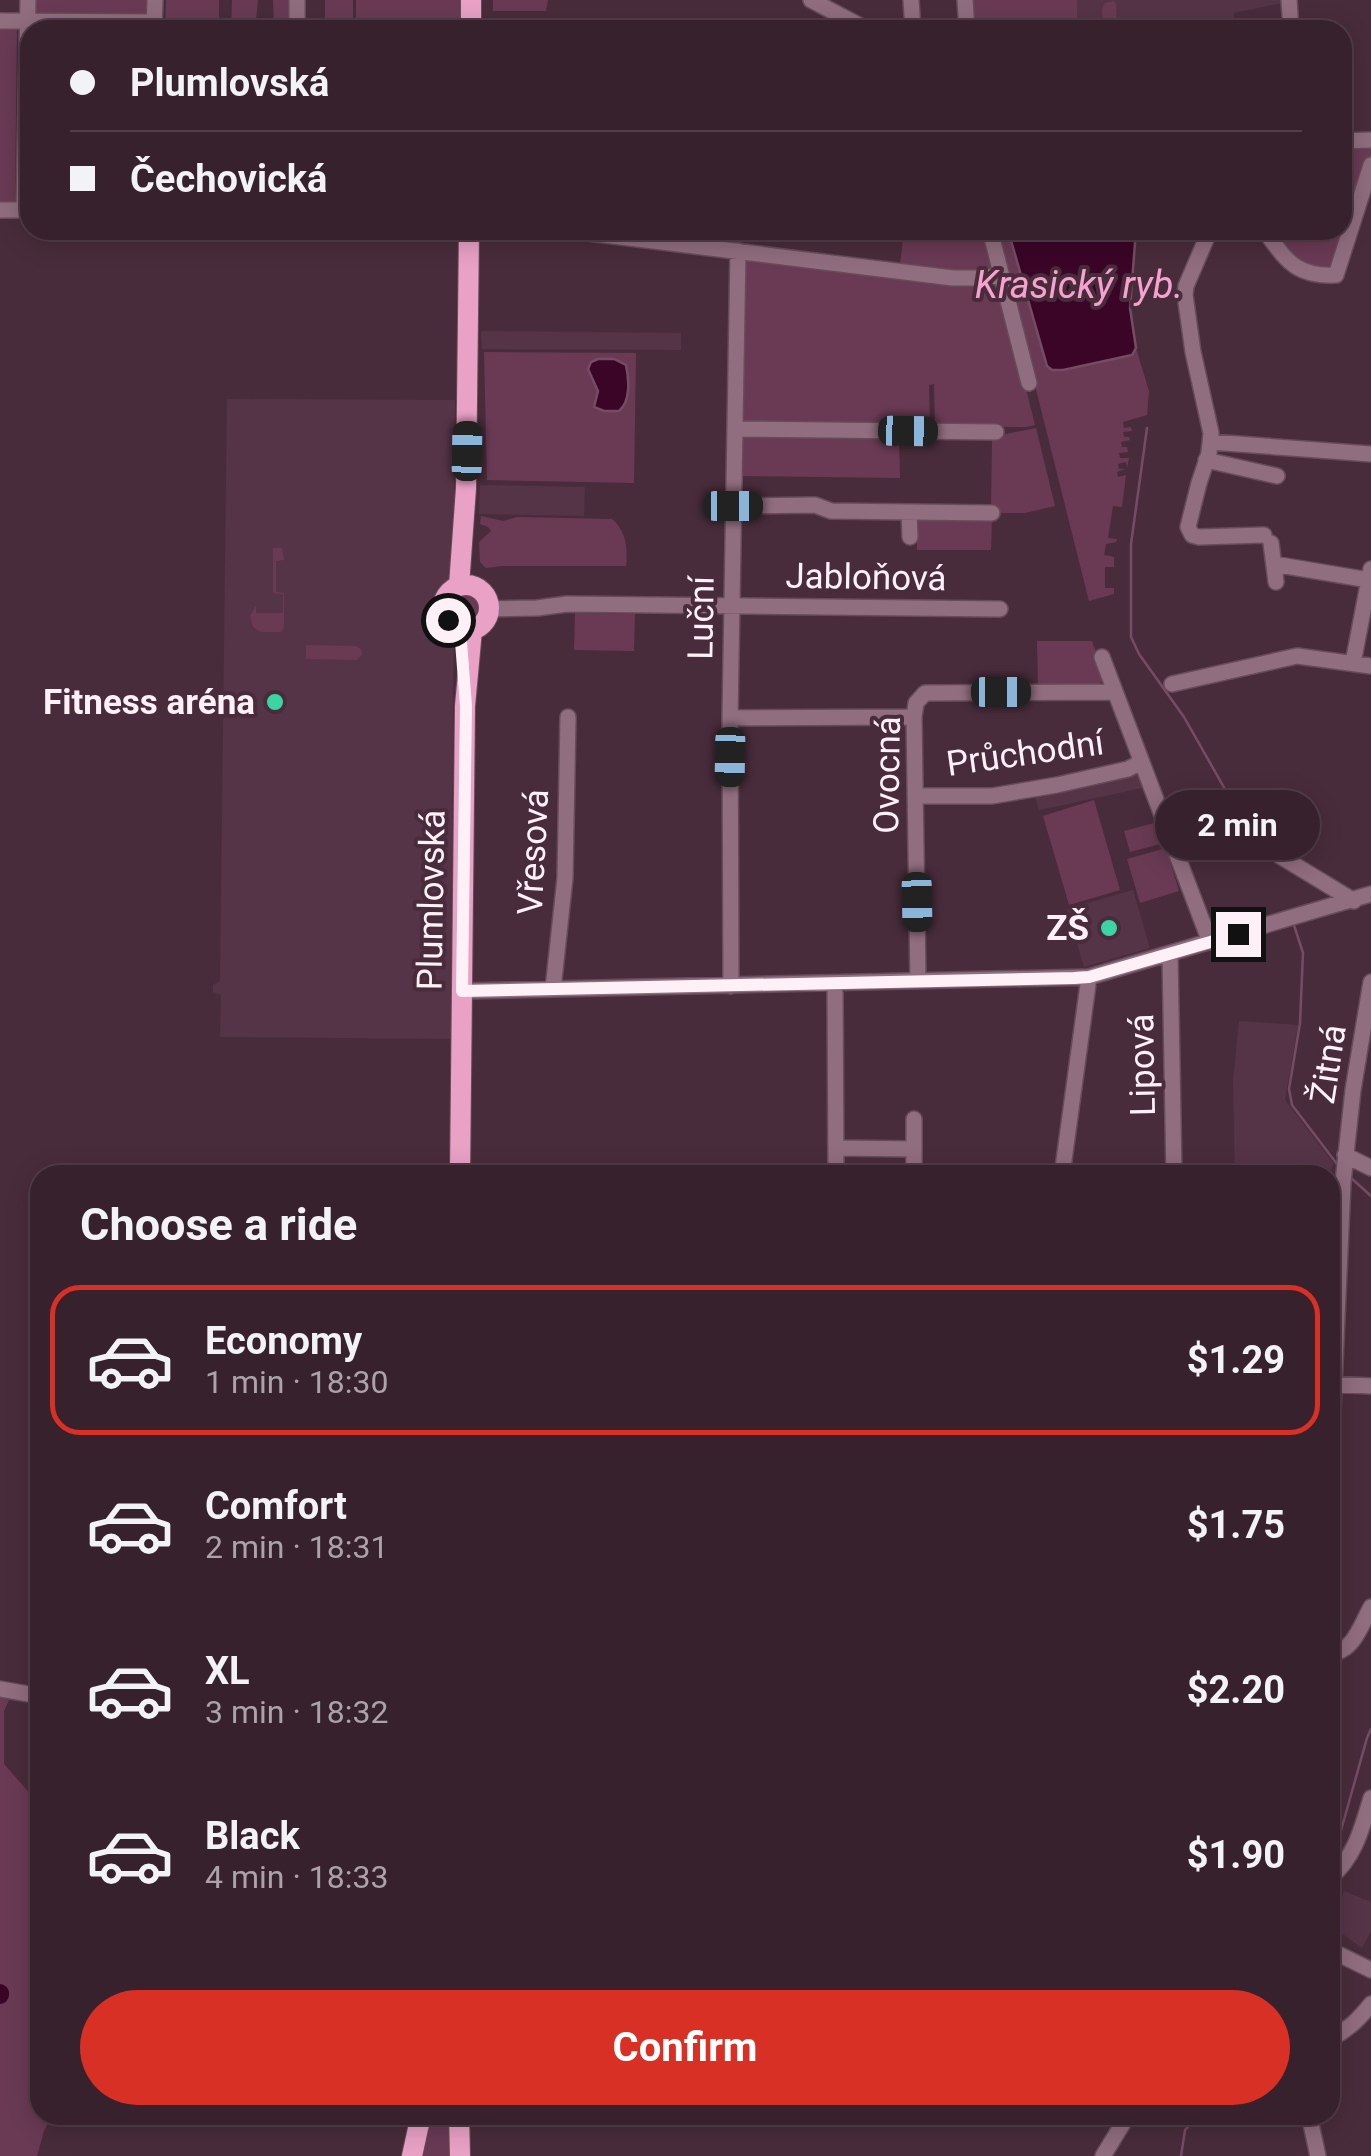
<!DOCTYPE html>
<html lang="en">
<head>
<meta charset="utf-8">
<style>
  :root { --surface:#37212c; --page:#422e38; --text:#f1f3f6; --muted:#aaa3a9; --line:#513e48; --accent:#d93025 }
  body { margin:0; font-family:Roboto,sans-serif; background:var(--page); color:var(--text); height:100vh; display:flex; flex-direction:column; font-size:38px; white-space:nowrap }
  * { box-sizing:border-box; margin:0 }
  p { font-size:32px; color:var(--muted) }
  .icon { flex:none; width:55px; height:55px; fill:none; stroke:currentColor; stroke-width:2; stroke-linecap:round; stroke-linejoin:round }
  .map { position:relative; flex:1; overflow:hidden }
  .details { position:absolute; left:30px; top:1165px; width:1310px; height:960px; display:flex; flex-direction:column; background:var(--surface); border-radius:30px; box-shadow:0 5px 25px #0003,0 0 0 2px var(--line) }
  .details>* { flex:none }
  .top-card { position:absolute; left:20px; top:20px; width:1332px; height:220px; border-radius:30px; box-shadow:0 5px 25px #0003,0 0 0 2px var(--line); display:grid; align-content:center; height:220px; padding:0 50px; background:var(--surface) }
  .end { position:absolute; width:45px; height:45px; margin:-22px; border:12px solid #fdf1f7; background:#111; box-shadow:0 0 0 5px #111 }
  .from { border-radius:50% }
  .bubble { position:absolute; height:70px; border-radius:35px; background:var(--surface); box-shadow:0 5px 25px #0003,0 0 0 2px var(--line); font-size:32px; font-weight:700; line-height:70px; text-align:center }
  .car { position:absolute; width:30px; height:60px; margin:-30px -15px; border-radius:12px; box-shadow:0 0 8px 2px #0007; background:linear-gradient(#222 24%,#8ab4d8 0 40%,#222 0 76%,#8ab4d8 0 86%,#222 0) }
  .top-card b { display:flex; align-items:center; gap:35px; height:95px; font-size:38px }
  .top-card b+b { border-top:2px solid var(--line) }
  .top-card i { width:25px; height:25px; background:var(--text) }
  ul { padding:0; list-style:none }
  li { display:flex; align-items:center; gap:30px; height:150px; margin:0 20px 15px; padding:0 30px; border:5px solid transparent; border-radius:30px }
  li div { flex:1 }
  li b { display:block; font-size:38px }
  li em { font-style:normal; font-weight:700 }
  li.active { border-color:var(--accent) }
  li>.icon { width:90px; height:90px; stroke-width:1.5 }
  h2 { padding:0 50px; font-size:45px; line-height:120px }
  .button { display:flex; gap:20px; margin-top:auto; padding:20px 50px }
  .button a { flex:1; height:115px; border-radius:60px; background:var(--accent); color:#fff; font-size:40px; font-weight:700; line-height:115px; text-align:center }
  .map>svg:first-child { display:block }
</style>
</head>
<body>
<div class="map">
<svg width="1371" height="2156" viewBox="0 0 1371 2156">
  <rect width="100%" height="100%" fill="#492c3b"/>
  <path fill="#563447" d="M1077,0H1282V3L1234,13L1235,30H1078Z
    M481,331L681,333V350L482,349Z
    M227,399L455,400L451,1039L220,1037L221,995L213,992V985L220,981Z
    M480,485L585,487L584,516L479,514Z
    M1140,770L1147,787L1039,810L1034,793Z
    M1133,890L1150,948L1084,967L1067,909Z
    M1239,1021L1298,1025L1285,1100L1334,1164L1328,1175H1235L1233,1082Z
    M1344,1891L1371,1902V1931L1362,1948L1333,1927Z"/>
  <path fill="#6a3a54" d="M36,0H147V14L144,18L35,16Z
    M166,0H219V30H165Z
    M232,0H258L255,30H231Z
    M273,0H295L294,30H274Z
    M325,0H353V30H325Z
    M356,0H464V30H434L433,20L356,19Z
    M493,0H548L546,11H493Z
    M969,0H1077L1078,30H970Z
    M1114,1L1116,4L1117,30H1103L1102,10L1105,3Z
    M0,25H17L15,205H0Z
    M1367,146L1371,148V159L1331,270L1305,268L1267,230H1342L1343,147Z
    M904,230H985L993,263L990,270L962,274L900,265Z
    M996,230H1008L1047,366L1052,370L1074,368L1132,355L1136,348L1149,391L1147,415L1123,422L1124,428L1131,427L1132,431L1123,432L1124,437H1129L1130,440L1121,442L1122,447H1127L1128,452L1119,453L1120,458H1129L1127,468L1126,462L1118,464L1119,469H1125L1117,472L1118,477L1126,475L1122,507L1113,506L1108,538L1117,539L1116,542L1106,544L1104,555L1114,557V567H1105V588H1114V594L1089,601Z
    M751,257L992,288L1002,292L1035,425L1026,427L935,426L934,384L929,385L930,426L743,423L745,263Z
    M484,352L636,353L634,483L487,480Z
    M1036,428L1055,506L1025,513H995L991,507L992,440H1001V435Z
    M743,437L899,439L900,478L742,476Z
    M481,516L503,521L517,517L612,519C626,530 628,549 626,566H502L486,568L480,562L479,542L491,531L488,527L480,524Z
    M917,518L992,519L991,550H917Z
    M273,548H282L284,560L276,561V592L284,593V627L281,632H261L253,627L250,616L256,606V613H283V594L273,593Z
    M450 607a16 16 0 1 1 32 0a16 16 0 1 1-32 0Z
    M575,613L635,614L634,651L574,650Z
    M1037,641H1092L1105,678L1099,684H1038Z
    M306,645L355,646L361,649L362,655L356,660L306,659Z
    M1094,800L1120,890L1069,905L1043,816Z
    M1158,822L1164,843L1130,852L1124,831Z
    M1166,848L1179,891L1140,903L1127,859Z
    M0,1698L9,1700L4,1711V1764L40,1805V2115H52L44,2131L37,2156H0Z
    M428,2115H450L451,2156H417Z"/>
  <path fill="#3b0527" stroke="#754c65" stroke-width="2.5" d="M1008,230H1136L1130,308L1136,348L1132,355L1063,370H1052L1047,366Z
    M598,359H614L626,365C629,379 631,401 619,411H604L594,407L598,391L588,369L591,362Z"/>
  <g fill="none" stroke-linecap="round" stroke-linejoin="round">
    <path stroke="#754c65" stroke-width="2.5" d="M1147,428L1131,544V637L1139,654L1184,717L1255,842L1261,849
      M1294,925L1303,953L1300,1023L1289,1089L1292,1105L1337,1164
      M1350,1177L1371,1196
      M1331,1866L1367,1738L1371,1729
      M1181,2156L1185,2130L1199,2115"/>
    <path stroke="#3b0527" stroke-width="18" d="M0,1993V1995"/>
    <g stroke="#664c59" stroke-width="18">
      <path id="minor" d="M811,0L868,30
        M911,0L913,30
        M965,0L967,30
        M1289,0L1291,30
        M0,21L154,22
        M154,30L155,0
        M297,30V0
        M1342,141L1371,140
        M0,210H30
        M24,210L28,0
        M564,230L953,278H982L1000,275
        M990,230L1029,383
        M1210,230L1186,286L1185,295L1193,352L1211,433L1209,453L1199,483L1188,527L1192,535L1199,537L1264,535
        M1264,230C1286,259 1294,277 1336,275L1371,165
        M736,429L996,432
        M1211,442L1371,454
        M1206,460L1277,476
        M733,506L815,505L831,511L992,513
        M909,512L910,537
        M1271,543L1276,582
        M1274,564L1369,580
        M489,609L537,608L567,604L1000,609
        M1102,657L1210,942
        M1353,663L1371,569
        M1172,684L1297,656L1371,666
        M730,718L914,717
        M915,796H992L1057,785L1128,769L1141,762
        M1280,856L1354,901
        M1170,955L1174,1175
        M918,981L914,717L916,703L925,693L1115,692
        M835,983L836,1175
        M731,986L730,718L738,251
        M553,989L565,878L568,717
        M463,991L1089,977L1371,894
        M836,1148L914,1149
        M1345,1155L1371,1168
        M914,1175V1119
        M1062,1175L1089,977
        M1330,1384L1371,1386
        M1330,1477L1343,1182L1353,1090L1371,982
        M1330,1653C1353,1653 1361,1625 1371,1607
        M0,1689L40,1696
        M1330,1878C1355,1857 1362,1828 1371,1798
        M1330,1950L1371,1970
        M1330,2039C1348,2030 1359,2019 1371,2004
        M1309,2115L1318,2156
        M1103,2156L1128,2115"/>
    </g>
    <g stroke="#664c59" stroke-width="22">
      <path id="major" d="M471,30V0
        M443 608a23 23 0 1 1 46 0a23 23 0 1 1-46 0Z
        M459,586L466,488L469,230
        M460,1175L465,706L472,630
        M459,2115L460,2156
        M412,2156L421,2115"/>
    </g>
    <use href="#minor" stroke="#906d7f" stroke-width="15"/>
    <use href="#major" stroke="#e9a1c6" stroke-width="20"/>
  </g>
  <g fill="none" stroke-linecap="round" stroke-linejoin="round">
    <path stroke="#fdf1f7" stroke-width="12" d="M448,620L460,629L466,706L462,991L1074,978L1089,977L1238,934"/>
  </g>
  <g fill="#3cd4a4" stroke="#492c3b" stroke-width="4">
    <circle cx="275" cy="702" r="10"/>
    <circle cx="1109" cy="928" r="10"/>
  </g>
  <g text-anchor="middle" stroke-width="8" stroke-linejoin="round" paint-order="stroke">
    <g font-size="35" fill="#fdf1f7" stroke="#492c3b">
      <text transform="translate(866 577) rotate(1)" y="12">Jabloňová</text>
      <text transform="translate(701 618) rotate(-89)" y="12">Luční</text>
      <text transform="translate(1025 753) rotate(-8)" y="12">Průchodní</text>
      <text transform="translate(887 775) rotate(-89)" y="12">Ovocná</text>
      <text transform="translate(533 852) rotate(-87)" y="12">Vřesová</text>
      <text transform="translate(431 900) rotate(-89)" y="12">Plumlovská</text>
      <text transform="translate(1328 1064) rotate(-81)" y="12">Žitná</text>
      <text transform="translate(1142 1065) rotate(-91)" y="12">Lipová</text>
    </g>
    <g font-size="35" font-weight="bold" fill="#fdf1f7" stroke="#492c3b" text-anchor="end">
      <text x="255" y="714">Fitness aréna</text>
      <text x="1089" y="940">ZŠ</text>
    </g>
    <g font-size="38" font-style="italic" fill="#f7a1cf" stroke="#492c3b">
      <text x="1079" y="298">Krasický ryb.</text>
    </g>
  </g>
</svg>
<i class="end from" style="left:448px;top:620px"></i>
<i class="end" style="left:1238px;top:934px"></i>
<div class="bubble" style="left:1155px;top:790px;width:165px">2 min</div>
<i class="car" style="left:908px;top:431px;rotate:91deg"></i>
<i class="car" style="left:467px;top:451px;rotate:1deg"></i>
<i class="car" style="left:733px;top:506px;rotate:90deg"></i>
<i class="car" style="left:1001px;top:692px;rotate:90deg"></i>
<i class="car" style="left:730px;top:757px;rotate:181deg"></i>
<i class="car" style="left:917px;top:902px;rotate:179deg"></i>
<div class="top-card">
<b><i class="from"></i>Plumlovská</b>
<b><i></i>Čechovická</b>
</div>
<section class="details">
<h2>Choose a ride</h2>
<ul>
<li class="active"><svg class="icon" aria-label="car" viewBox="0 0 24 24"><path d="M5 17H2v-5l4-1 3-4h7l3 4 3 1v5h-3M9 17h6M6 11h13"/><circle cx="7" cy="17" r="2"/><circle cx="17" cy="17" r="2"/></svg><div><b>Economy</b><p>1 min · 18:30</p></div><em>$1.29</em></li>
<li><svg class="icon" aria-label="car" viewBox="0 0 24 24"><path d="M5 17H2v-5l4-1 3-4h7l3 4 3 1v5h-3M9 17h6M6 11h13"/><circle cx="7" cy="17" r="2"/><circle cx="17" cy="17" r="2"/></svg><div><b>Comfort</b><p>2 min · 18:31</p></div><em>$1.75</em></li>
<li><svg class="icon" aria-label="car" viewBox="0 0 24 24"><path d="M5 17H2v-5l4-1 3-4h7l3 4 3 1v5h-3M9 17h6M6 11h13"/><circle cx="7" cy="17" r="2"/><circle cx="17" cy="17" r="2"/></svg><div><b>XL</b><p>3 min · 18:32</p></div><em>$2.20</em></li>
<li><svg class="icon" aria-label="car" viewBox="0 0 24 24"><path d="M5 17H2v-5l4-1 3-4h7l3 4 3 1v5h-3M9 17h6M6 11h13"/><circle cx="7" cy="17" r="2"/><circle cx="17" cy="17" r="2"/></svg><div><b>Black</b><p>4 min · 18:33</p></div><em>$1.90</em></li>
</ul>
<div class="button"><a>Confirm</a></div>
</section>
</div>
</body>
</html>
